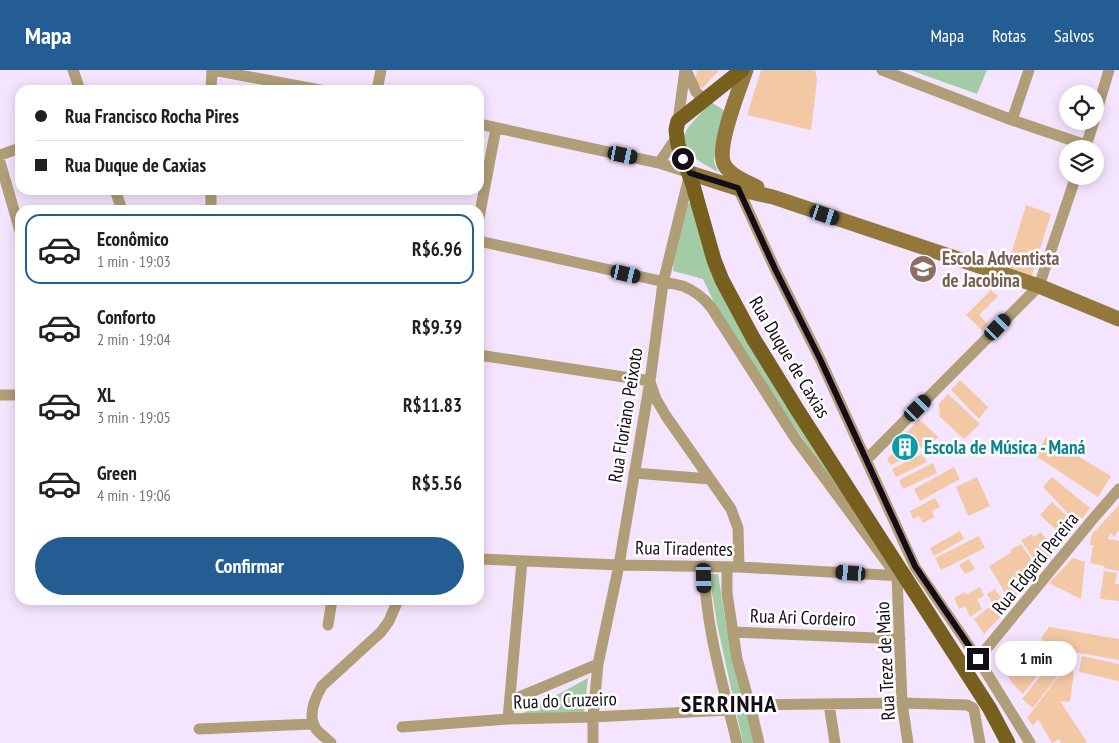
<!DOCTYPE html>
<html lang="pt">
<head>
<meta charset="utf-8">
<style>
  :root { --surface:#fff; --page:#f6f6f6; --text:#202124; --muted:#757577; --line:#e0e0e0; --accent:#235d94 }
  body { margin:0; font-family:"PT Sans Narrow",sans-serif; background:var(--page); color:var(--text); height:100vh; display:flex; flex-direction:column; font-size:19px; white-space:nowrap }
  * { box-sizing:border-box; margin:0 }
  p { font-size:16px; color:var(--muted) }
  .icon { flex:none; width:28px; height:28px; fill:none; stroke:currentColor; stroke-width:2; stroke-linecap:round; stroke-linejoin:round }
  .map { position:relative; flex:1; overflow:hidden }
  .sheet { position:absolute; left:15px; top:135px; width:469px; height:400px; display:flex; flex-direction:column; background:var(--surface); border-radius:15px; box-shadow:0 2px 12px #0003 }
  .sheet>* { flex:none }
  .guide { position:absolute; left:15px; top:15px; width:469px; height:110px; border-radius:15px; box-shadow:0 2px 12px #0003; display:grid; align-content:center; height:110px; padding:0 20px; background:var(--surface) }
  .controls { position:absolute; left:1059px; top:15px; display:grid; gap:10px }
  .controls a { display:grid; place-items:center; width:45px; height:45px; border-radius:50%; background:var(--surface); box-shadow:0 2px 12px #0003; font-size:25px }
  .end { position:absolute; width:22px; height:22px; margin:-11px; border:6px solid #140d17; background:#fff; box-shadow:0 0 0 2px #fff }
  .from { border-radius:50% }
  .bubble { position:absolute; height:35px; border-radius:18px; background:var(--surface); box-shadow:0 2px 12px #0003; font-size:16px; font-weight:700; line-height:35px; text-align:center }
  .car { position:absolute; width:15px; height:30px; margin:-15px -8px; border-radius:6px; box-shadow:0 0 4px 1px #0007; background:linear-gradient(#222 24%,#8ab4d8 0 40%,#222 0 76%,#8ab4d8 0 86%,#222 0) }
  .guide b { display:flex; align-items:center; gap:18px; height:48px; font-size:19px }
  .guide b+b { border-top:1px solid var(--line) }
  .guide i { width:12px; height:12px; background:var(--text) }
  ul { padding:9px 0 0; list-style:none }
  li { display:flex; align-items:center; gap:15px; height:70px; margin:0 10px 8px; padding:0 10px; border:2px solid transparent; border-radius:15px }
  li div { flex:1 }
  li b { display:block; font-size:19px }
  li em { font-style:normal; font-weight:700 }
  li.current { border-color:var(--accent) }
  li>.icon { width:45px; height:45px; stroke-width:1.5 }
  .action { display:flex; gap:10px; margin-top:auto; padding:10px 20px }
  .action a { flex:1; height:58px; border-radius:30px; background:var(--accent); color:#fff; font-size:20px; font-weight:700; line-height:58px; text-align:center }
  header { display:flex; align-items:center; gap:30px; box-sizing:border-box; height:70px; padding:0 25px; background:var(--accent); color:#fff }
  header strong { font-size:24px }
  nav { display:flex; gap:28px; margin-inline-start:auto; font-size:18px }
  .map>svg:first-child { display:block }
</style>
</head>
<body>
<header>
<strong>Mapa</strong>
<nav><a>Mapa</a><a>Rotas</a><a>Salvos</a></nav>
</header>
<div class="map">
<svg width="1119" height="673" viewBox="0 0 1119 673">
  <rect width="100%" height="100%" fill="#f5e4fd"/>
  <path fill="#a2cba6" d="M910,0H987L977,24Z
    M711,32L725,41L717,73L714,91L718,102L702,93L686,82L683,67L689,56Z
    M694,128L713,197L888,487L812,382L752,295L720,245L703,209L673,201L674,190L685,137Z
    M709,504H718L726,554L754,673H743L717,554Z
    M588,608L584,642L520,645Z"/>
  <path fill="#f3c8a5" d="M697,0H719L703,18L695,15Z
    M761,0H815L817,10L811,60L747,45Z
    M1026,135L1051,144L1031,208L1006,201Z
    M991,220L998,226L979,245L988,254L982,260L966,245Z
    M960,310L988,337L979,349L951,320Z
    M948,324L980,354L964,369L940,347L939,334Z
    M919,349L938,367L925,381L906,363Z
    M1046,367L1111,406L1098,427L1036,386Z
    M907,370L915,384L891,395L887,389Z
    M922,384L927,392L896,407L892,399Z
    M933,393L937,403L903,419L899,410Z
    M954,397L960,409L920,431L914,419Z
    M977,407L990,436L968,446L956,417Z
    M1052,407L1090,438L1078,454L1043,417Z
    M935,428L940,437L932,441L934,447L923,453L919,446L913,449L910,441Z
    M1052,432L1075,454L1064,467L1040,445Z
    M1119,435V460L1114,467L1110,463L1108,469L1119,471V501L1104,498L1105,496L1090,493L1093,475H1090L1091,466L1093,463Z
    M960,461L964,469L934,486L930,478Z
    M1041,462L1055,482L1047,490L1037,494L1021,470L1032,464L1034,467Z
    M979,466L985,478L941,500L935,488Z
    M1021,474L1037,498L1027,507L1029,510L1011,533L989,496L1012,482L1010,480Z
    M1073,488L1085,492L1081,529L1049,513Z
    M969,489L975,499L965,504L959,495Z
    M1104,501L1117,503L1115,514H1119V531L1100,529Z
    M980,517L984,526L977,529L982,539L970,547L965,536L959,539L954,528L965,522L966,525Z
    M995,519L1008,539L984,564L974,549L993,534L987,524Z
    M1049,557L1119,569V590L1074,582L1065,599L1054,584L1023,624L1012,613L1002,594L1025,579L1031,588L1023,599L1043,574L1054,584L1041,568Z
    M1082,586L1119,594V611L1079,602Z
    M1050,594L1060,603L1033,638L1022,629Z
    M1074,601L1070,632L1060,631L1087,672L1085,673H1061L1059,669L1052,673L1038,649L1033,656L1027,648L1062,602Z"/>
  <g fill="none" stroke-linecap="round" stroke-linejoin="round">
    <path stroke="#af9e77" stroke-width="11" d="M73,0L80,20
      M213,0L320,20
      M686,0L696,22L705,30
      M882,0L1012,50L1086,75
      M211,20L212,0
      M377,20L381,0
      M1095,47L1109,0
      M1012,50L1029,0
      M678,51L685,0
      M479,54L659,93L690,103L663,213L650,311L619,495L598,594L593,647V673
      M1085,79L1094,51
      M0,85L20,78
      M0,92L20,161
      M659,93L676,68
      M738,118L775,199L820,289L915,497L978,589L1030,673
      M115,120L122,140
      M211,140V120
      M479,148L496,58
      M479,171L683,216C695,221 703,227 711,237L795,368L897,506L902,633L908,673
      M479,285L650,311
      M650,312L656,329L666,346L731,439L738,458L739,497
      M0,325H20
      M866,390L1039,216L1076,106
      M634,403L710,409
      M479,489L619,495L739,497L902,506
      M704,496C705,555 723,615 737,673
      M727,497V523L737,589L750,635L759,673
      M328,555L332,530
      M733,562L900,569
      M978,589L1092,450L1119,419
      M510,631L598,594
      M829,634L835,673
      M750,635L902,633L967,635L973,638L974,640L980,673
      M508,649L522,491
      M402,657L508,649L593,647L729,640
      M199,659L313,654
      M331,673C326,668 320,664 316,659C307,646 315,628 322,616L381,562L389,551L398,530"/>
    <path stroke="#92793b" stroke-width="15" d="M746,0C740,18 714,80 725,96C731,106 747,112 757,117
      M690,103L746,121L773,127L1039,216L1119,249"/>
    <path stroke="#775f1e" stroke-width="15" d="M742,0L678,51L676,60L678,75L692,112L714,190L722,210L753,268L798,341L990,639L1008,673"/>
  </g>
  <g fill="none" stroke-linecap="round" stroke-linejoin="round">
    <path stroke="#140d17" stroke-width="6" d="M683,89L690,103L738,118L775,199L820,289L915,496L978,589"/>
  </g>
  <defs>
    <g id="school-disc" transform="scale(1.4375)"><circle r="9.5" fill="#8d6e63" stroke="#fff"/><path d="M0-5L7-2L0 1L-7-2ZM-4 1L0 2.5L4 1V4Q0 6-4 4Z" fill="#fff"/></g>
    <g id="building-disc" transform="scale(1.4375)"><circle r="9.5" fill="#0f9aa8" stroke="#fff"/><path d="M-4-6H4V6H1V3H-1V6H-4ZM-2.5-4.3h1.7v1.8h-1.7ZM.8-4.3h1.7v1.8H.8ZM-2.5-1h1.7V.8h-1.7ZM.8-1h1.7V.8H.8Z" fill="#fff"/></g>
  </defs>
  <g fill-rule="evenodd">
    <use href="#school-disc" x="923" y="199"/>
    <use href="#building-disc" x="905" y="377"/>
  </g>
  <g text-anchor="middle" stroke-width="5" stroke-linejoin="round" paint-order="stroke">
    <g font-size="19" font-weight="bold" fill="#785e54" stroke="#fff" text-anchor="start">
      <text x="942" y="195">Escola Adventista<tspan x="942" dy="22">de Jacobina</tspan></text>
    </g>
    <g font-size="19" fill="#140d17" stroke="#fff">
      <text transform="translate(790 287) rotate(59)" y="7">Rua Duque de Caxias</text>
      <text transform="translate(625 345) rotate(-81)" y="7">Rua Floriano Peixoto</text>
      <text transform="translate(684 478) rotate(1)" y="7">Rua Tiradentes</text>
      <text transform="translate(1035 493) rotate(-51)" y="7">Rua Edgard Pereira</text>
      <text transform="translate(803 547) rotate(2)" y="7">Rua Ari Cordeiro</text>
      <text transform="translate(885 591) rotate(-93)" y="7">Rua Treze de Maio</text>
      <text transform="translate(565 630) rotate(-2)" y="7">Rua do Cruzeiro</text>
    </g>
    <g font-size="19" font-weight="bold" fill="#0d838f" stroke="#fff" text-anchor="start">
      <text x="924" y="384">Escola de Música - Maná</text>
    </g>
    <g font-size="24" font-weight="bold" letter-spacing="1" fill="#140d17" stroke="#fff">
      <text x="729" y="642">SERRINHA</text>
    </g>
  </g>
</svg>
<div class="controls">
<a><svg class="icon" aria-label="locate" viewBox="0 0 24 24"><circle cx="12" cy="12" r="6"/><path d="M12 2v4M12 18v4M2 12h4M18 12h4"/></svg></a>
<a><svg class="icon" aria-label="layers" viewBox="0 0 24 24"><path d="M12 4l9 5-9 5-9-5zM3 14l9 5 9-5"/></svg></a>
</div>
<i class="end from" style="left:683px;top:89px"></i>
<i class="end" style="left:978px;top:589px"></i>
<div class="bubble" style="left:995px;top:571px;width:82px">1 min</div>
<i class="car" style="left:623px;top:85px;rotate:102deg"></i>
<i class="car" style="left:825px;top:145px;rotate:108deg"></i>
<i class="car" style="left:626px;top:204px;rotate:103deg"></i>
<i class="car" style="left:998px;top:257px;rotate:44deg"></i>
<i class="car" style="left:918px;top:338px;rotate:45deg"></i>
<i class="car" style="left:851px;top:503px;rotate:274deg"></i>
<i class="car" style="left:704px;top:508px;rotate:178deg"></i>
<div class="guide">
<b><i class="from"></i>Rua Francisco Rocha Pires</b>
<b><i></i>Rua Duque de Caxias</b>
</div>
<section class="sheet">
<ul>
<li class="current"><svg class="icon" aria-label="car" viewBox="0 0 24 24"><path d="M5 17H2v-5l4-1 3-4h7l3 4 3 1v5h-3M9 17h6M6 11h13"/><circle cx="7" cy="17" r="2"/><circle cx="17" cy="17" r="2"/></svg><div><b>Econômico</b><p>1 min · 19:03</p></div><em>R$6.96</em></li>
<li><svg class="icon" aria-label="car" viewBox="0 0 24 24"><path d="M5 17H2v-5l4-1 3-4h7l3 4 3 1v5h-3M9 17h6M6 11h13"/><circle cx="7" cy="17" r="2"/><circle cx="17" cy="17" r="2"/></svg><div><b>Conforto</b><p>2 min · 19:04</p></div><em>R$9.39</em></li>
<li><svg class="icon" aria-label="car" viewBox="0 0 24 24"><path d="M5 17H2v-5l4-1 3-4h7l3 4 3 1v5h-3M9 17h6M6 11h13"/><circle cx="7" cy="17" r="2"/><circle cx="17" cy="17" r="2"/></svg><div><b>XL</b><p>3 min · 19:05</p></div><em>R$11.83</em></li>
<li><svg class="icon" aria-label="car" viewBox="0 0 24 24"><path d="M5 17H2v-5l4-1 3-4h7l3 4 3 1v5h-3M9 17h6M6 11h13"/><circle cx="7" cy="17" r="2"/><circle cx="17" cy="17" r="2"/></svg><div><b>Green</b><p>4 min · 19:06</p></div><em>R$5.56</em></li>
</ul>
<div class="action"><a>Confirmar</a></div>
</section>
</div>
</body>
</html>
